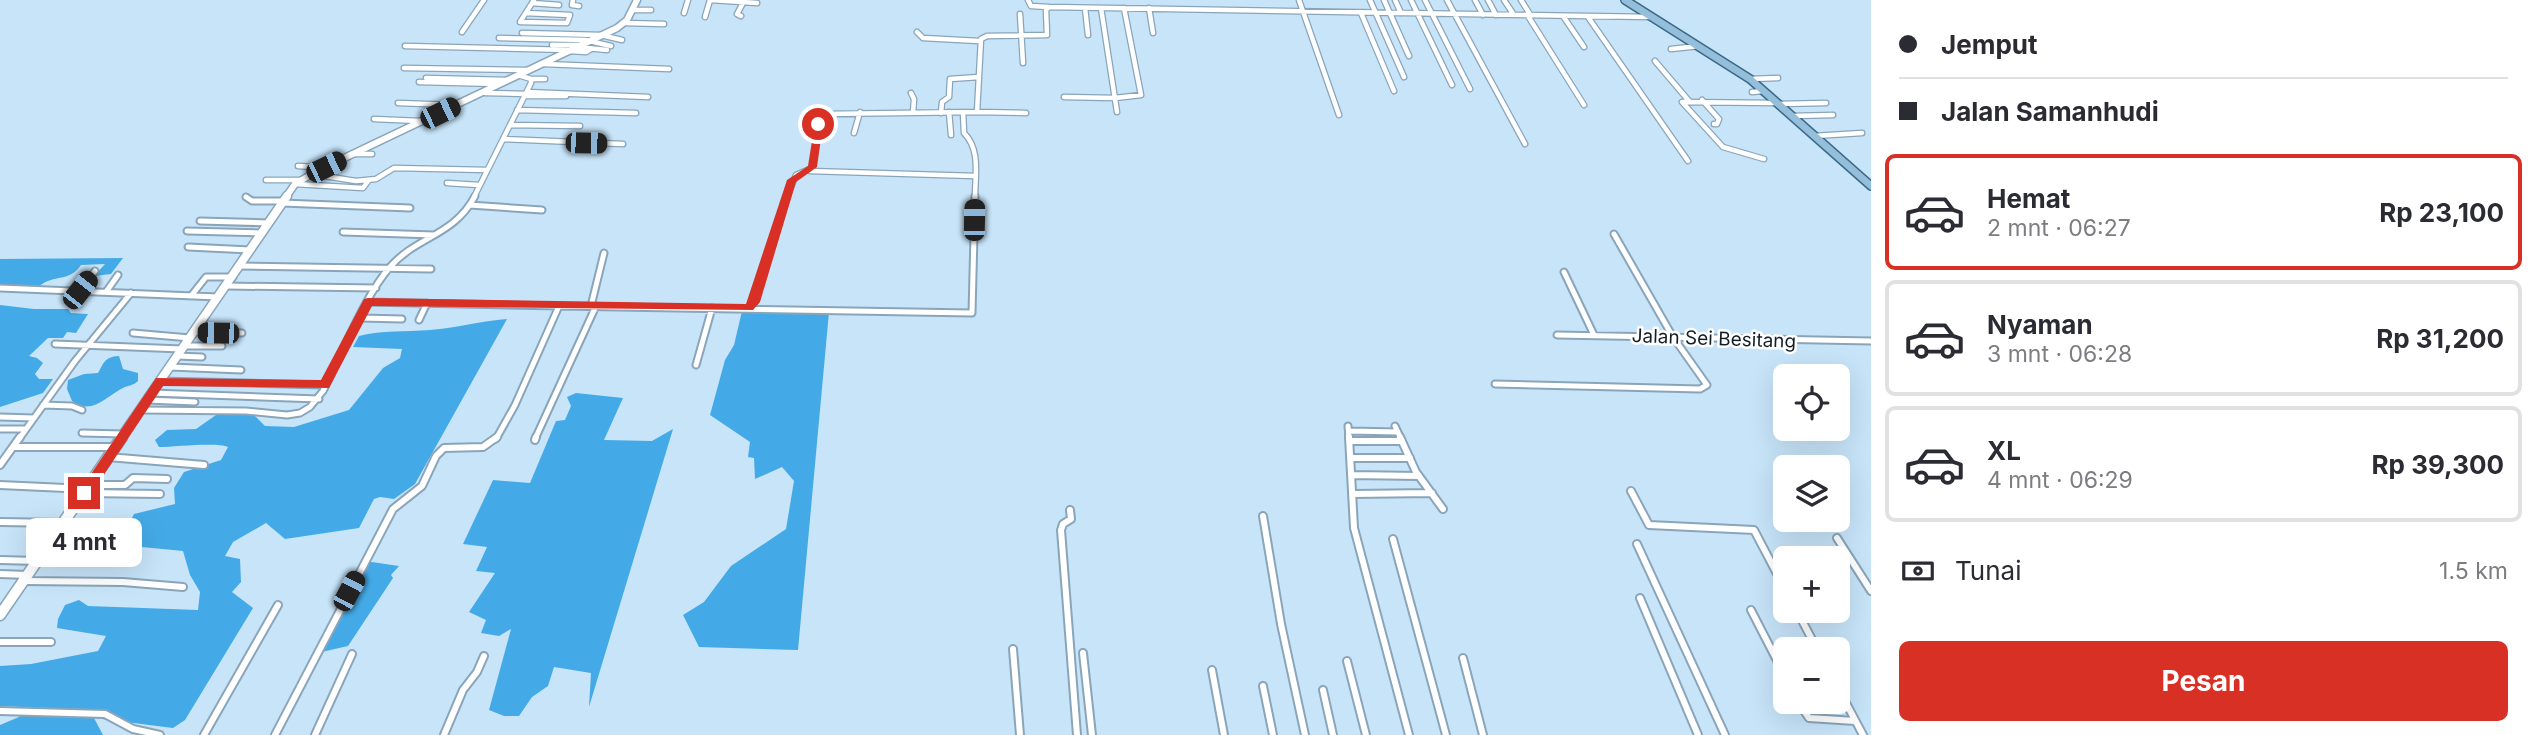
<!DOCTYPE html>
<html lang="id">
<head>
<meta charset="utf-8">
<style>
  :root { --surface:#fff; --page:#f2f2f3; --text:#2b2b33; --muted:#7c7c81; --line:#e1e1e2; --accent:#d93025 }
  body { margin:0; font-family:Inter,sans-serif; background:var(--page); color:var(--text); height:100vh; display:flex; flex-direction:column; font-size:26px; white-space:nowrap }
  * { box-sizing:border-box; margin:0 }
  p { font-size:23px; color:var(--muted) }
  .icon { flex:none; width:38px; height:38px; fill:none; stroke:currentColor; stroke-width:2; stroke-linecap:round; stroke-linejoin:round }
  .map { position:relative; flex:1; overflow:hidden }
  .panel { display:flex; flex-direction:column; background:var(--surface); width:665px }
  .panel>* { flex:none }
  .guide { display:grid; align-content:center; height:154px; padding:0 28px; background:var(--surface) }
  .buttons { position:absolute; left:1773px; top:364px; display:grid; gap:14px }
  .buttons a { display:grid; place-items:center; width:77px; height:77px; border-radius:10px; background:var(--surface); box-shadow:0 7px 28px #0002; font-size:35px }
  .end { position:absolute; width:32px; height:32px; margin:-16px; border:9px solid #d93025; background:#fff; box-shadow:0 0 0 4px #fff }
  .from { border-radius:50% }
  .bubble { position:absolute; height:49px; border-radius:10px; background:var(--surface); box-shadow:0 7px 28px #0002; font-size:23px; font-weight:700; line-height:49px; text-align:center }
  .car { position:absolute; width:21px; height:42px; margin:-21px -10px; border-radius:9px; box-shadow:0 0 5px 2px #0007; background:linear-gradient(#222 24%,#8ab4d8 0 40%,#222 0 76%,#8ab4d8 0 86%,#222 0) }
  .guide b { display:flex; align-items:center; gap:24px; height:66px; font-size:26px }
  .guide b+b { border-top:2px solid var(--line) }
  .guide i { width:18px; height:18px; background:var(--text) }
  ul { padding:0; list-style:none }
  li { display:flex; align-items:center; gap:21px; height:116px; margin:0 14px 10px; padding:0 14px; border:4px solid var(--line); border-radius:10px }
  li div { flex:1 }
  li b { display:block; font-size:26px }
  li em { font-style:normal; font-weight:700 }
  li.selected { border-color:var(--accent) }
  li>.icon { width:63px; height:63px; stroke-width:1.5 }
  .pay { display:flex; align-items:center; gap:18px; height:77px; padding:0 28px; font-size:26px }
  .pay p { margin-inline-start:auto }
  .button { display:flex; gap:14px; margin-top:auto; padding:14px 28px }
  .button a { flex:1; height:80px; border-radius:10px; background:var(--accent); color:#fff; font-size:28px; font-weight:700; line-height:80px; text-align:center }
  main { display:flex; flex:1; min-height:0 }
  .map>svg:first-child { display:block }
</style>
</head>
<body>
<main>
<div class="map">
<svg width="1871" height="735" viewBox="0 0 1871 735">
  <rect width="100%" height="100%" fill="#c7e4f9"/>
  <path fill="#44aae7" d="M123,258L111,274L94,276L105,264L81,265C69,283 55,273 38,287L0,286V259Z
    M0,305L34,309H68L71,313L88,314L76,333L67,332L63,338H48L29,356L37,358L43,363L35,374L39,379H53L43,393L0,407Z
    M742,311L829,312L798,650L699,647L683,615L704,602L731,566L786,529L794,481L782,467L755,479L754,458L748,457L750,442L710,415L725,360L734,345Z
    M507,319L415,484L394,499L380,497L374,499L359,528L285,539L266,523L233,542L225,556L240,559L241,582L232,592L253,608L185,720L173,728L94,718L103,735H0V725L19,717L22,707L0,706V666L31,664L98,651L106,636L57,628L58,619L65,605L79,600L88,606L198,610L200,592L190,575L183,551L142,547L126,529L134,514L175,504L174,488L184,472L221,460L228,447C218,442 174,447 159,447L155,440L167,430L196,429L216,415H254L265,426L294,427L349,410L383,368L400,358L402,349L353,347L359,336C383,330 405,332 430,330C456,328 481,321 507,319Z
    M119,356L123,369L138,373V381C133,386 129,385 123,388C106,396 92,416 72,401L67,389L68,380L84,374L98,373C104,363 104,357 119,356Z
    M576,393L623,398L604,440L652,441L673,429L589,707L591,673L554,667L548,686L532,697L519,716H504L489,710L511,629L499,636L481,633L486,620L469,612L495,573L476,571L487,547L463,544L493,480L530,483L556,421L565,420L571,406L567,397Z
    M365,561L399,566L391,575L393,578L348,646L317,653Z"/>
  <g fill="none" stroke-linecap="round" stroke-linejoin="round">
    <g stroke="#8aa5b9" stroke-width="7">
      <path id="street-far2" d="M573,0L572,5L579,6
        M711,0L757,3
        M1028,0L1031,6L1049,7
        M1299,0L1339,115
        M1370,0L1404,77
        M1384,0L1409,56
        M1395,0L1401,13
        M1411,0L1452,85
        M1425,0L1470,89
        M1447,0L1525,144
        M1475,0L1483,15
        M1488,0L1496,15
        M1504,0L1514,15
        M1521,0L1531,16
        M532,3L559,5
        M1085,8L1088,35
        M1101,8L1117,112
        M1149,8L1153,33
        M632,10H651
        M526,13L570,15L567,23L520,22L534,0
        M684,13L688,0
        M1361,13L1394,91
        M1020,14L1023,63
        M741,16L737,14L743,3
        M1528,16L1584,105
        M1563,16L1584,47
        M705,17L710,0
        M1588,17L1688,161
        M625,23L664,24
        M462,32L484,0
        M917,32L923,38L979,41
        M522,33L601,35L622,40
        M499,38L585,40L611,46
        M552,45H580
        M405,46L569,50
        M577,47L607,50
        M1671,49L1699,46
        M569,51L586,52L591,49
        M1655,61L1689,101
        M544,64L669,69
        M404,68L527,70
        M426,78L507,80
        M531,79H545
        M1750,79L1778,78
        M419,82L500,84
        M527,92L648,97
        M1752,92L1763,91
        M485,93L526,94
        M911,93L914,99L913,113
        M525,96H566
        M1064,97L1115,98L1141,95L1124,8
        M1702,100L1719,119L1717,124H1714
        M398,103L455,105
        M1778,104L1826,103
        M517,110L636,113
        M949,112L951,135
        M963,112L964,133C981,150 975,176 975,197
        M977,112L1026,113
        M941,113L942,102L949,97L950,79L979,77
        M1792,116L1833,115
        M374,119L420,121
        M510,125L580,126
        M854,133L860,112
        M1814,136L1862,133
        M503,139L623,144
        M353,154H372
        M329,158L343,159
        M1764,159L1723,147L1682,102L1776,103
        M298,166L314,167L317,171
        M810,171L975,176
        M312,174L356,181L376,179L394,168L487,170
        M266,180H302
        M447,183L479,185
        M295,184L363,188L369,180
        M474,197L531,83V79L518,75
        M787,197L796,175L812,168L822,114L977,112L981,39L987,36L1047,35L1046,10L1049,7L1652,17"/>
    </g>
    <g stroke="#8aa5b9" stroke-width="9">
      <path id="street-far1" d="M246,197L252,201H283
        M282,203L410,208
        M470,205L542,210
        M200,221L269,223
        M187,231L261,233
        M343,232L434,235
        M188,247L250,250
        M239,266L431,269
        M1564,272L1594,335
        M226,286L376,288
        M0,288L218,297
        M80,291L95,271
        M106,292L118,275
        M191,296L206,277H233
        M368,302L559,306
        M591,306L604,253
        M749,308L754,302L787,196
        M361,318L402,319
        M419,320L427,303
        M193,332L242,333
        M133,333L190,338
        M1557,335L1871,341
        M55,344L182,349
        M185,346H222
        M177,356L202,357
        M696,365L712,308
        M170,367L241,370
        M160,381L324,385
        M1495,384L1700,389L1707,385L1673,337L1614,234
        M152,393L319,399
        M147,400L195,402
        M43,405L72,406L82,410
        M140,410L246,411L287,415L300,413L310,407L323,391C341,356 365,295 390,267C417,236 454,236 475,196
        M0,417L34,418
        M1348,426L1349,439
        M1395,426L1401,439
        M0,429H26
        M1349,431L1398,432
        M82,433L124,434
        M19,439L75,361L131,293
        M496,439L515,405L559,306L972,313L975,196
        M535,439L596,306"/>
    </g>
    <g stroke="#8aa5b9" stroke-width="10">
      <path id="street" d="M1349,437L1354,528L1409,735
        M1400,437L1416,472L1443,509
        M535,440L536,437
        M1350,441H1402
        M14,447H115
        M108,457L204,465
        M1351,458H1410
        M0,465L20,437
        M1352,475L1419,476
        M0,485L87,489
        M90,485H125L133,478L167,479
        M1631,491L1649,525L1754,530L1785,589
        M84,493L160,494
        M1353,494L1432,493
        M1070,510L1071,519L1063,524L1061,530L1077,735
        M1263,516L1281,624L1305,735
        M0,522L63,523
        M1837,538L1871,591
        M1393,539L1446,735
        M1637,544L1725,735
        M45,550L102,551
        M0,560L38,561
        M0,574L28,575
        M23,581L123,582L183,587
        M1640,598L1698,735
        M1751,610L1785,676
        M1797,611L1817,649
        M0,642H51
        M1013,649L1020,735
        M1083,653L1092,735
        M1463,658L1483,735
        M1347,661L1366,735
        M1212,670L1224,735
        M1263,686L1273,735
        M1838,688L1863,735
        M1323,690L1333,735
        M1798,702L1809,718L1855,721
        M0,711L105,714L133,729L160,735
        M204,735L278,605
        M275,735L393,509L422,486L436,456L444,448L483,447L497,437
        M315,735L352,654
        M444,735L463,690L477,672L484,656"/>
    </g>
    <g stroke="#8aa5b9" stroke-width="9">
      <path id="secondary-far2" d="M286,197L295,184L317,171L617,28L627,20L637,0"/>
    </g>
    <g stroke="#8aa5b9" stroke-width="11">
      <path id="secondary-far1" d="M120,439L287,196"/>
    </g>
    <g stroke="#8aa5b9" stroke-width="13">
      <path id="secondary" d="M0,615L122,437"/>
    </g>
    <g stroke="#386989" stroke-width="10">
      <path id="primary" d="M1625,0L1750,79L1871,186"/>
    </g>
    <use href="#street-far2" stroke="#fff" stroke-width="4.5"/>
    <use href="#street-far1" stroke="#fff" stroke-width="5"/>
    <use href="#street" stroke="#fff" stroke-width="6"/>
    <use href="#secondary-far2" stroke="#fff" stroke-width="6"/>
    <use href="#secondary-far1" stroke="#fff" stroke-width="8"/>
    <use href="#secondary" stroke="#fff" stroke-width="10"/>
    <use href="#primary" stroke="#94bed9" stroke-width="7"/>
  </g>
  <path fill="#d93025" d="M815,122L823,124L817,167L796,182L760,302L753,310L372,306L329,388L163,386L89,497H80V490L156,378L321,380L364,299L368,298L746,304L787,180L808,166Z"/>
  <g text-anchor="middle" stroke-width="5" stroke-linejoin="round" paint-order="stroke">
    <g font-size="19" fill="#141e25" stroke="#fff">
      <text transform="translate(1714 338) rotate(2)" y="7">Jalan Sei Besitang</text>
    </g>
  </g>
</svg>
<div class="buttons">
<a><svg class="icon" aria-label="locate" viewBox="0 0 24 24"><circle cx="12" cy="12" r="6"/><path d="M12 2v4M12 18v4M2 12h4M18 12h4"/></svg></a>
<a><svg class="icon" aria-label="layers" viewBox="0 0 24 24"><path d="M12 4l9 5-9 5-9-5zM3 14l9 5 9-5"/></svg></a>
<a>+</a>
<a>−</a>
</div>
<i class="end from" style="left:818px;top:124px"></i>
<i class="end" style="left:84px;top:493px"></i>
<div class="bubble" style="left:26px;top:518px;width:116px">4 mnt</div>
<i class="car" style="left:440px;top:113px;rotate:64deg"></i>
<i class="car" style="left:586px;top:143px;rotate:91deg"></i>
<i class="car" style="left:326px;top:167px;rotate:64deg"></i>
<i class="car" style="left:974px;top:220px;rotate:1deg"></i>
<i class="car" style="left:80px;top:290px;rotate:38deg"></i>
<i class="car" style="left:218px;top:333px;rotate:271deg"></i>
<i class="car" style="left:349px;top:591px;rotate:28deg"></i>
</div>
<section class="panel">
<div class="guide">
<b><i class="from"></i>Jemput</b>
<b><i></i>Jalan Samanhudi</b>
</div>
<ul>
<li class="selected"><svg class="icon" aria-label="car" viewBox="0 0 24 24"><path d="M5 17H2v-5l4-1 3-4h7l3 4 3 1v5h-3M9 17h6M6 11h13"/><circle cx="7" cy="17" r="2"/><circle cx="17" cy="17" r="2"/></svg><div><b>Hemat</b><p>2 mnt · 06:27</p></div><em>Rp 23,100</em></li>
<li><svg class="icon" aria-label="car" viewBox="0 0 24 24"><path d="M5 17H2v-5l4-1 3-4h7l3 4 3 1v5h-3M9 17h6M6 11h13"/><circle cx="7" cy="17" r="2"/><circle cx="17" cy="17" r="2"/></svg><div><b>Nyaman</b><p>3 mnt · 06:28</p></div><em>Rp 31,200</em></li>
<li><svg class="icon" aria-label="car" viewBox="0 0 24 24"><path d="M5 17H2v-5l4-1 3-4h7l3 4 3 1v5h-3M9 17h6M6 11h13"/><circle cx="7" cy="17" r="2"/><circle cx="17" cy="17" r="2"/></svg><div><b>XL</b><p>4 mnt · 06:29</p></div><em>Rp 39,300</em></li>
</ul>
<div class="pay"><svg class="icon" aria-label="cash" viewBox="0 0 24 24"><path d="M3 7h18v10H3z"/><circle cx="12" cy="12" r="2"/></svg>Tunai<p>1.5 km</p></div>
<div class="button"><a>Pesan</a></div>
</section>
</main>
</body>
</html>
